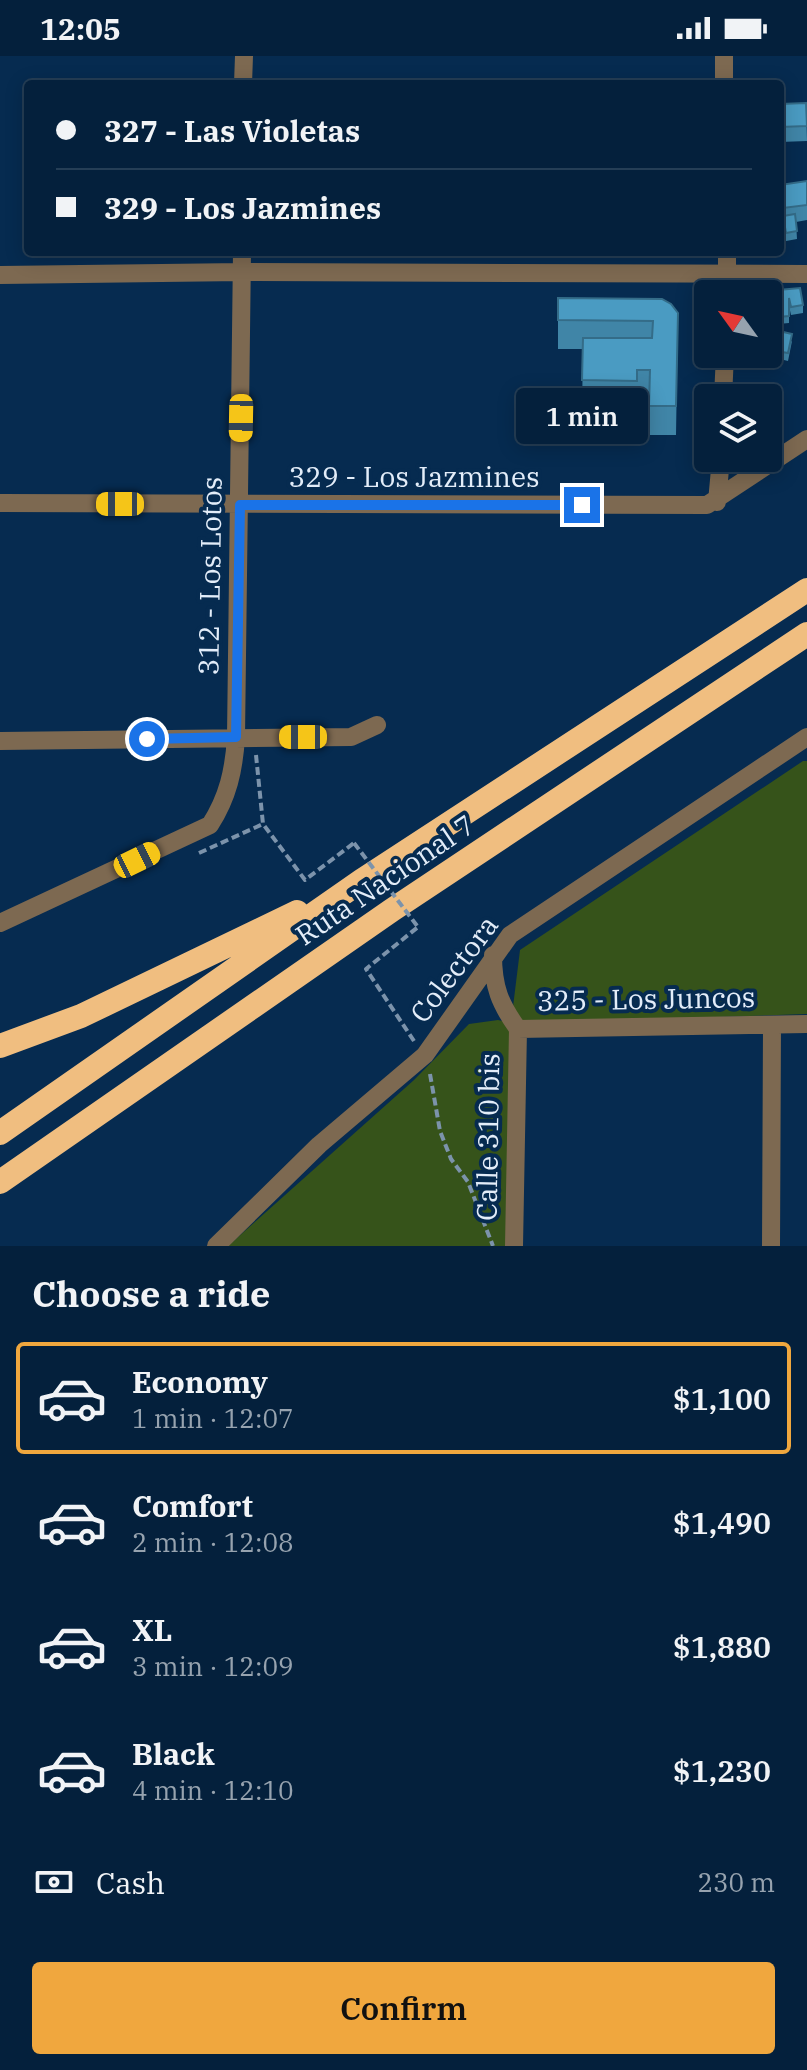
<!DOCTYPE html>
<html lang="en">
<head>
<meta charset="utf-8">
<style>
  :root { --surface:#04203c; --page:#0d2843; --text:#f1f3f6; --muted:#97a3af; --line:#253e56; --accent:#f0a73e }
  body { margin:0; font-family:"IBM Plex Serif",serif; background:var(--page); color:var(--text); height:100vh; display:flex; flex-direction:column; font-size:30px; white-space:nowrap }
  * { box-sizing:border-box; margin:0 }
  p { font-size:26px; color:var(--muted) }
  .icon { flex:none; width:44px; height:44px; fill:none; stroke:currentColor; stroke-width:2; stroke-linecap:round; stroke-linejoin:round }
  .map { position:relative; height:1190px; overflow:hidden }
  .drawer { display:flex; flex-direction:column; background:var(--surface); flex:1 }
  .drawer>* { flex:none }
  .guide { position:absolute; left:24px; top:24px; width:760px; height:176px; border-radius:8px; box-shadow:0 4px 20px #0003,0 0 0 2px var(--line); display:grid; align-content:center; height:176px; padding:0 32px; background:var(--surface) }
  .needle { width:52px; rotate:303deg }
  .controls { position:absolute; left:694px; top:224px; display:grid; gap:16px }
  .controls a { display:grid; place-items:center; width:88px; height:88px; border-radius:8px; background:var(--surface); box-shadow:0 4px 20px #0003,0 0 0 2px var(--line); font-size:40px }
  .end { position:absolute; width:36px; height:36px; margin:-18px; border:10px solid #1a73e8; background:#fff; box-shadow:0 0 0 4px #fff }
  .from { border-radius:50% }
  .bubble { position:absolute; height:56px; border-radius:8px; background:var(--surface); box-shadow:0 4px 20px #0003,0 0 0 2px var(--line); font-size:26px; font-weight:600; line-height:56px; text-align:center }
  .car { position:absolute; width:24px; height:48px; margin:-24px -12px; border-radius:10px; box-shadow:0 0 6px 2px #0007; background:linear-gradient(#f5c518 24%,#345 0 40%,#f5c518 0 76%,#345 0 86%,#f5c518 0) }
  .guide b { display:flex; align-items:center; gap:28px; height:76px; font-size:30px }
  .guide b+b { border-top:2px solid var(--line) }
  .guide i { width:20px; height:20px; background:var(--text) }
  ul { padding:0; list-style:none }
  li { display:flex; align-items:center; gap:24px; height:112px; margin:0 16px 12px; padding:0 16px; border:4px solid transparent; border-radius:8px }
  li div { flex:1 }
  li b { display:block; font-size:30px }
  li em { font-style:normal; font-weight:600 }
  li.active { border-color:var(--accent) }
  li>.icon { width:72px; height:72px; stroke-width:1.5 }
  h2 { padding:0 32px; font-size:36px; line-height:96px }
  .pay { display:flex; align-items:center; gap:20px; height:88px; padding:0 32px; font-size:30px }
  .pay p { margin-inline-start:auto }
  .cta { display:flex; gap:16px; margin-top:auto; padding:16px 32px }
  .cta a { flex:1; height:92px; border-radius:8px; background:var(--accent); color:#111; font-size:32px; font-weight:600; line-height:92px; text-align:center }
  .status { display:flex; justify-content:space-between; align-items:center; height:56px; padding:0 40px; background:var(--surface); direction:ltr }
  .status svg { height:22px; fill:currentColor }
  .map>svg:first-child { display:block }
</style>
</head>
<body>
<div class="status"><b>12:05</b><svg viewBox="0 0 49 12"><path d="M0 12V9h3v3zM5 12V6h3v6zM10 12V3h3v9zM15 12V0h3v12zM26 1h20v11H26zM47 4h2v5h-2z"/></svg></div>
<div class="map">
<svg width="807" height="1190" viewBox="0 0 807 1190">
  <rect width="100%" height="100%" fill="#062b50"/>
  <path fill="#36531a" d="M803,705H807V958L512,968L509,1190H228L414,1024L469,968L498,964L511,967L520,894Z"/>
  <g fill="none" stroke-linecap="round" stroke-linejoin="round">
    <path stroke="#7c93ab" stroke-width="4" stroke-dasharray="8 4" stroke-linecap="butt" d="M256,699L263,768L305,824L354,787
      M199,797L263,768
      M414,985L366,913L418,871
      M430,1018L440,1075L451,1103L468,1126L493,1190"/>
    <path stroke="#7d6951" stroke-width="18" d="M724,0V28
      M243,28L244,0
      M0,219L242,216L807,218
      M727,238V196
      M723,342L725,298
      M717,446L721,402
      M0,447L707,449L807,383
      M0,685L351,681L377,669
      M0,867L210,769C228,741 234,714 236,681L242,196
      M493,899C493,931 500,948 518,973L807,968
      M216,1190L319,1089L425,999L510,879L807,681
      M514,1190L518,973
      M771,1190L772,969"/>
    <path stroke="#f0be80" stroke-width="24" d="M0,990L81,960L297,856
      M0,1077L361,825L807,534
      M0,1126L392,854L807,578"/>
    <path stroke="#7c93ab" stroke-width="4" stroke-dasharray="8 4" stroke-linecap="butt" d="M354,787L418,871"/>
  </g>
  <path fill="#4085a7" d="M806,47L807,85L780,86V48Z
    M807,125V164L796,166L797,183L786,185L780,144V129Z
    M767,235L803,249V257L791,259L789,250V267L778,268L777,252L775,261L768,260Z
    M558,242L678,257L676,379H649L650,343H637V354L582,353L583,293H558Z
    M768,268L774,276L772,288L768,287Z
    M792,285L788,305L776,302V295Z"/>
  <path fill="#4a9bc2" stroke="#346c88" stroke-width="2" d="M806,47L807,70L780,71V48Z
    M807,125V149L783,152L780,129Z
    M795,158L797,175L786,177L783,160Z
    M749,226L767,227V238H748Z
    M800,232L803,249L791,251L789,242V260L778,261L777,245L775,253H768L767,235Z
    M558,242L662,243L671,248L678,257L676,350H649L650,314H637V325L582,324L583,282H652L653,265L558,264Z
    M768,268L774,269L772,280H768Z
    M779,275L792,278L788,297L776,295Z"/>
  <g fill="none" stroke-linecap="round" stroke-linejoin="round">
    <path stroke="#1a73e8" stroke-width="10" d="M147,683L236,681L240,449H582"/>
  </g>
  <g text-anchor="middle" stroke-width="8" stroke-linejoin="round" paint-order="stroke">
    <g font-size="28" fill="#e3edf9" stroke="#062b50">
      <text x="414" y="431">329 - Los Jazmines</text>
      <text transform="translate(210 520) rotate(-89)" y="10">312 - Los Lotos</text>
      <text transform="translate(385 824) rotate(-34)" y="10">Ruta Nacional 7</text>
      <text transform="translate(454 913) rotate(-53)" y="10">Colectora</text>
      <text transform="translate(646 943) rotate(-1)" y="10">325 - Los Juncos</text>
      <text transform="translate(488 1081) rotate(-89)" y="10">Calle 310 bis</text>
    </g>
  </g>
</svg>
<div class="controls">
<a><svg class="needle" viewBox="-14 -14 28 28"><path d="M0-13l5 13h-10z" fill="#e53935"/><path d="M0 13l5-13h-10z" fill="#97a3af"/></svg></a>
<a><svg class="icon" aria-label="layers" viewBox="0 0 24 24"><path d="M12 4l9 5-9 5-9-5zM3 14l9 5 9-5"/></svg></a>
</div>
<i class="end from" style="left:147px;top:683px"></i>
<i class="end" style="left:582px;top:449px"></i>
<div class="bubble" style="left:516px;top:332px;width:132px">1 min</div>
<i class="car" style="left:241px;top:362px;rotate:181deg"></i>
<i class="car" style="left:120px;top:448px;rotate:270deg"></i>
<i class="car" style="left:303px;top:681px;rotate:270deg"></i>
<i class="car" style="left:137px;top:804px;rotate:64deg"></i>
<div class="guide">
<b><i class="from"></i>327 - Las Violetas</b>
<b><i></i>329 - Los Jazmines</b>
</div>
</div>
<section class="drawer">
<h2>Choose a ride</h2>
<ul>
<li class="active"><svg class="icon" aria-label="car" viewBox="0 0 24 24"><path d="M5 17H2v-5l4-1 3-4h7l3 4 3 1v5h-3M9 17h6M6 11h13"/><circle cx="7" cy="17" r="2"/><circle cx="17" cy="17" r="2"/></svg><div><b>Economy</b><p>1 min · 12:07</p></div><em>$1,100</em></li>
<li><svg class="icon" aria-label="car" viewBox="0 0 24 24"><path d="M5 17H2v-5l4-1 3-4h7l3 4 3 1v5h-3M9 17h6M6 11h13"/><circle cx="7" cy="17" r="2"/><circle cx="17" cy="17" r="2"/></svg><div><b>Comfort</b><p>2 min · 12:08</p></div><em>$1,490</em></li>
<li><svg class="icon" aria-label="car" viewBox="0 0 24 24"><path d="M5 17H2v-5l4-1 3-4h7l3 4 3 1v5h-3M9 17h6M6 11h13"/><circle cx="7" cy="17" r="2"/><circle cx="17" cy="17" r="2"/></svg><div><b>XL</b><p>3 min · 12:09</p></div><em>$1,880</em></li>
<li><svg class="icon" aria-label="car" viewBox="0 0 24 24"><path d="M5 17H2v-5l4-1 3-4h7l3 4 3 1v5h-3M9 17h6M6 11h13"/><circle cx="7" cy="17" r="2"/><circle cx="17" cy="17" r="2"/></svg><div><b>Black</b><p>4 min · 12:10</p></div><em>$1,230</em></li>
</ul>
<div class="pay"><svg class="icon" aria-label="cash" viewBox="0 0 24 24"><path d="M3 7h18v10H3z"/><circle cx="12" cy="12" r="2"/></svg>Cash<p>230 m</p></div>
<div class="cta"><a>Confirm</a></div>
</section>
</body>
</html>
